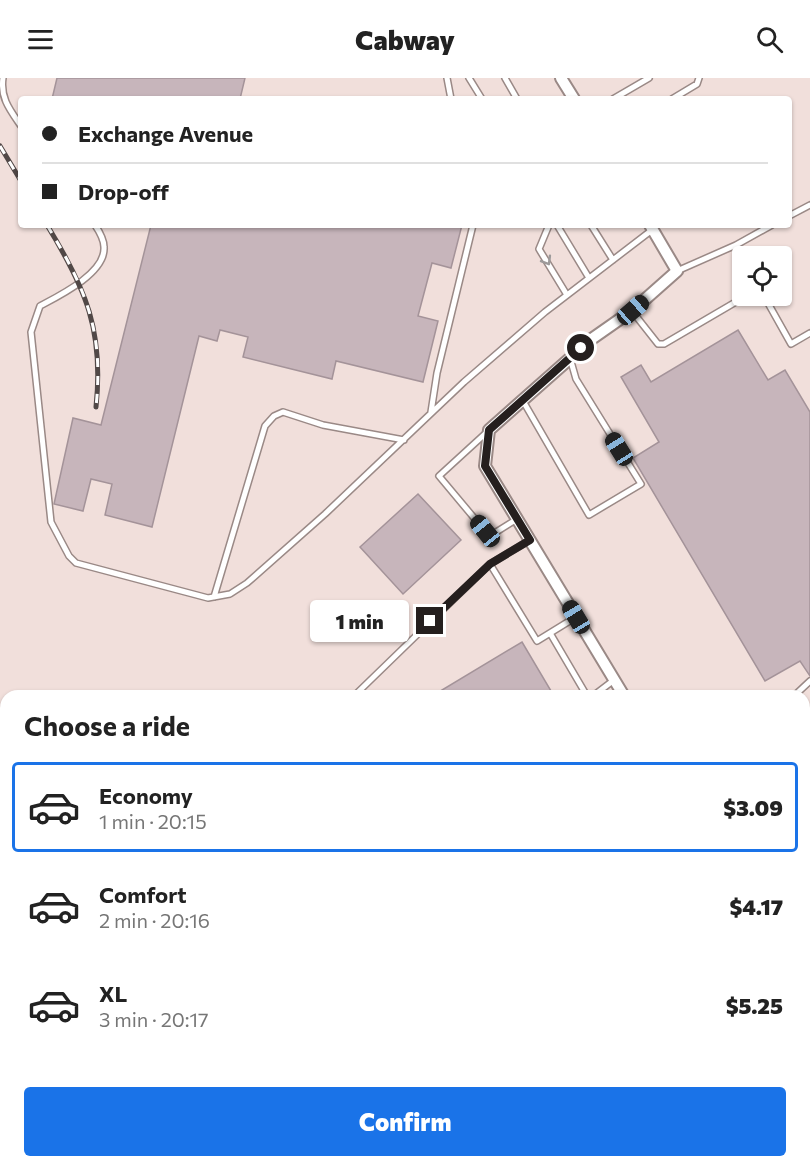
<!DOCTYPE html>
<html lang="en">
<head>
<meta charset="utf-8">
<style>
  :root { --surface:#fff; --page:#f2f2f2; --text:#222; --muted:#767676; --line:#e0e0e0; --accent:#1a73e8 }
  body { margin:0; font-family:Commissioner,sans-serif; background:var(--page); color:var(--text); height:100vh; display:flex; flex-direction:column; font-size:22px; white-space:nowrap }
  * { box-sizing:border-box; margin:0 }
  p { font-size:20px; color:var(--muted) }
  .icon { flex:none; width:33px; height:33px; fill:none; stroke:currentColor; stroke-width:2; stroke-linecap:round; stroke-linejoin:round }
  .map { position:relative; flex:1; overflow:hidden }
  .side { position:absolute; left:0px; top:612px; width:810px; height:478px; display:flex; flex-direction:column; background:var(--surface); border-radius:18px 18px 0 0; box-shadow:0 2px 4px #0004 }
  .side>* { flex:none }
  .banner { position:absolute; left:18px; top:18px; width:774px; height:132px; border-radius:6px; box-shadow:0 2px 4px #0004; display:grid; align-content:center; height:132px; padding:0 24px; background:var(--surface) }
  .controls { position:absolute; left:732px; top:168px; display:grid; gap:12px }
  .controls a { display:grid; place-items:center; width:60px; height:60px; border-radius:6px; background:var(--surface); box-shadow:0 2px 4px #0004; font-size:30px }
  .end { position:absolute; width:27px; height:27px; margin:-14px; border:8px solid #251f1e; background:#fff; box-shadow:0 0 0 3px #fff }
  .from { border-radius:50% }
  .bubble { position:absolute; height:42px; border-radius:6px; background:var(--surface); box-shadow:0 2px 4px #0004; font-size:20px; font-weight:800; line-height:42px; text-align:center }
  .car { position:absolute; width:18px; height:36px; margin:-18px -9px; border-radius:8px; box-shadow:0 0 4px 2px #0007; background:linear-gradient(#222 24%,#8ab4d8 0 40%,#222 0 76%,#8ab4d8 0 86%,#222 0) }
  .banner b { display:flex; align-items:center; gap:21px; height:57px; font-size:22px }
  .banner b+b { border-top:2px solid var(--line) }
  .banner i { width:15px; height:15px; background:var(--text) }
  ul { padding:0; list-style:none }
  li { display:flex; align-items:center; gap:18px; height:90px; margin:0 12px 9px; padding:0 12px; border:3px solid transparent; border-radius:6px }
  li div { flex:1 }
  li b { display:block; font-size:22px }
  li em { font-style:normal; font-weight:800 }
  li.active { border-color:var(--accent) }
  li>.icon { width:54px; height:54px; stroke-width:1.5 }
  h2 { padding:0 24px; font-size:27px; line-height:72px }
  .action { display:flex; gap:12px; margin-top:auto; padding:12px 24px }
  .action a { flex:1; height:69px; border-radius:6px; background:var(--accent); color:#fff; font-size:24px; font-weight:800; line-height:69px; text-align:center }
  header { display:flex; justify-content:space-between; align-items:center; height:78px; padding:0 24px; background:var(--surface); font-size:27px; font-weight:800 }
  .map>svg:first-child { display:block }
</style>
</head>
<body>
<header><svg class="icon" aria-label="menu" viewBox="0 0 24 24"><path d="M4 6h16M4 12h16M4 18h16"/></svg>Cabway<svg class="icon" aria-label="search" viewBox="0 0 24 24"><circle cx="10" cy="10" r="6"/><path d="M15 15l6 6"/></svg></header>
<div class="map">
<svg width="810" height="1090" viewBox="0 0 810 1090">
  <rect width="100%" height="100%" fill="#f1dfdb"/>
  <path fill="#c7b5bb" stroke="#a49399" stroke-width="1.5" d="M57,0H245L240,21H52Z
    M151,147H462L451,190L432,185L418,238L438,243L423,304L336,283L332,301L243,279L248,259L220,252L217,263L199,258L152,449L105,437L112,406L91,401L83,433L54,426L73,340L101,347Z
    M738,252L768,302L785,292L810,334V598L800,583L765,603L633,380L659,364L621,299L641,287L651,304Z
    M418,416L461,462L403,516L360,469Z
    M522,564L554,618H432Z"/>
  <g fill="none" stroke-linecap="round" stroke-linejoin="round">
    <g stroke="#9a8986" stroke-width="8">
      <path id="service" d="M3,0C0,20 10,32 21,48
        M447,0L451,21
        M469,0L482,21
        M505,0L517,21
        M613,21L649,0
        M672,21L697,6L699,0
        M789,138L810,127
        M95,147C99,153 104,162 104,169C106,195 59,218 40,228L31,254L51,444L69,478L76,485L208,520L230,516L247,505L325,436L464,304L545,234L652,152
        M549,147L539,171L567,217
        M557,147L589,200
        M591,147L613,182
        M736,167L772,147
        M677,193L736,167L742,179
        M764,218L791,266L810,255
        M632,233L658,266H664L746,218
        M523,323L589,437L641,406L576,301L570,280
        M431,334L437,295L473,147
        M486,355L439,398L485,453L493,456L517,441
        M490,486L537,563L576,539
        M214,519L265,348L274,338L283,334L323,347L404,362
        M550,555L587,618
        M354,618L490,486L530,462
        M593,618L614,602
        M794,618L810,603
        M804,883L810,879
        M460,1090L469,1084"/>
    </g>
    <g stroke="#9a8986" stroke-width="14">
      <path id="minor" d="M561,0L574,21
        M624,618L485,388L489,352L593,260L633,232L677,193L650,147
        M804,864L810,874"/>
    </g>
    <g stroke="#9a8986" stroke-width="22">
      <path id="motorway" d="M0,647L6,686
        M0,944L6,984
        M21,1084L22,1090
        M69,1084L70,1090"/>
    </g>
    <use href="#service" stroke="#fff" stroke-width="5"/>
    <use href="#minor" stroke="#fff" stroke-width="10"/>
    <use href="#motorway" stroke="#fff" stroke-width="20"/>
    <g stroke="#514847" stroke-width="5">
      <path id="rail" d="M0,68L21,103
        M47,147C86,211 104,253 96,329"/>
    </g>
    <use href="#rail" stroke="#fff" stroke-width="3" stroke-dasharray="9" stroke-linecap="butt"/>
  </g>
  <defs><path id="oneway-chevron" d="M-2-3.5L2.5 0L-2 3.5" fill="none" stroke-width="1.6" stroke-linecap="round" stroke-linejoin="round" transform="scale(1.5)"/></defs>
  <use stroke="#9d9a9a" href="#oneway-chevron" transform="translate(547 183) rotate(59)"/>
  <g fill="none" stroke-linecap="round" stroke-linejoin="round">
    <path stroke="#251f1e" stroke-width="8" d="M430,543L490,486L530,462L485,388L489,352L581,270"/>
  </g>
</svg>
<div class="controls">
<a><svg class="icon" aria-label="locate" viewBox="0 0 24 24"><circle cx="12" cy="12" r="6"/><path d="M12 2v4M12 18v4M2 12h4M18 12h4"/></svg></a>
</div>
<i class="end from" style="left:581px;top:270px"></i>
<i class="end" style="left:430px;top:543px"></i>
<div class="bubble" style="left:310px;top:522px;width:99px">1 min</div>
<i class="car" style="left:633px;top:232px;rotate:49deg"></i>
<i class="car" style="left:619px;top:371px;rotate:328deg"></i>
<i class="car" style="left:485px;top:453px;rotate:321deg"></i>
<i class="car" style="left:576px;top:539px;rotate:329deg"></i>
<div class="banner">
<b><i class="from"></i>Exchange Avenue</b>
<b><i></i>Drop-off</b>
</div>
<section class="side">
<h2>Choose a ride</h2>
<ul>
<li class="active"><svg class="icon" aria-label="car" viewBox="0 0 24 24"><path d="M5 17H2v-5l4-1 3-4h7l3 4 3 1v5h-3M9 17h6M6 11h13"/><circle cx="7" cy="17" r="2"/><circle cx="17" cy="17" r="2"/></svg><div><b>Economy</b><p>1 min · 20:15</p></div><em>$3.09</em></li>
<li><svg class="icon" aria-label="car" viewBox="0 0 24 24"><path d="M5 17H2v-5l4-1 3-4h7l3 4 3 1v5h-3M9 17h6M6 11h13"/><circle cx="7" cy="17" r="2"/><circle cx="17" cy="17" r="2"/></svg><div><b>Comfort</b><p>2 min · 20:16</p></div><em>$4.17</em></li>
<li><svg class="icon" aria-label="car" viewBox="0 0 24 24"><path d="M5 17H2v-5l4-1 3-4h7l3 4 3 1v5h-3M9 17h6M6 11h13"/><circle cx="7" cy="17" r="2"/><circle cx="17" cy="17" r="2"/></svg><div><b>XL</b><p>3 min · 20:17</p></div><em>$5.25</em></li>
</ul>
<div class="action"><a>Confirm</a></div>
</section>
</div>
</body>
</html>
